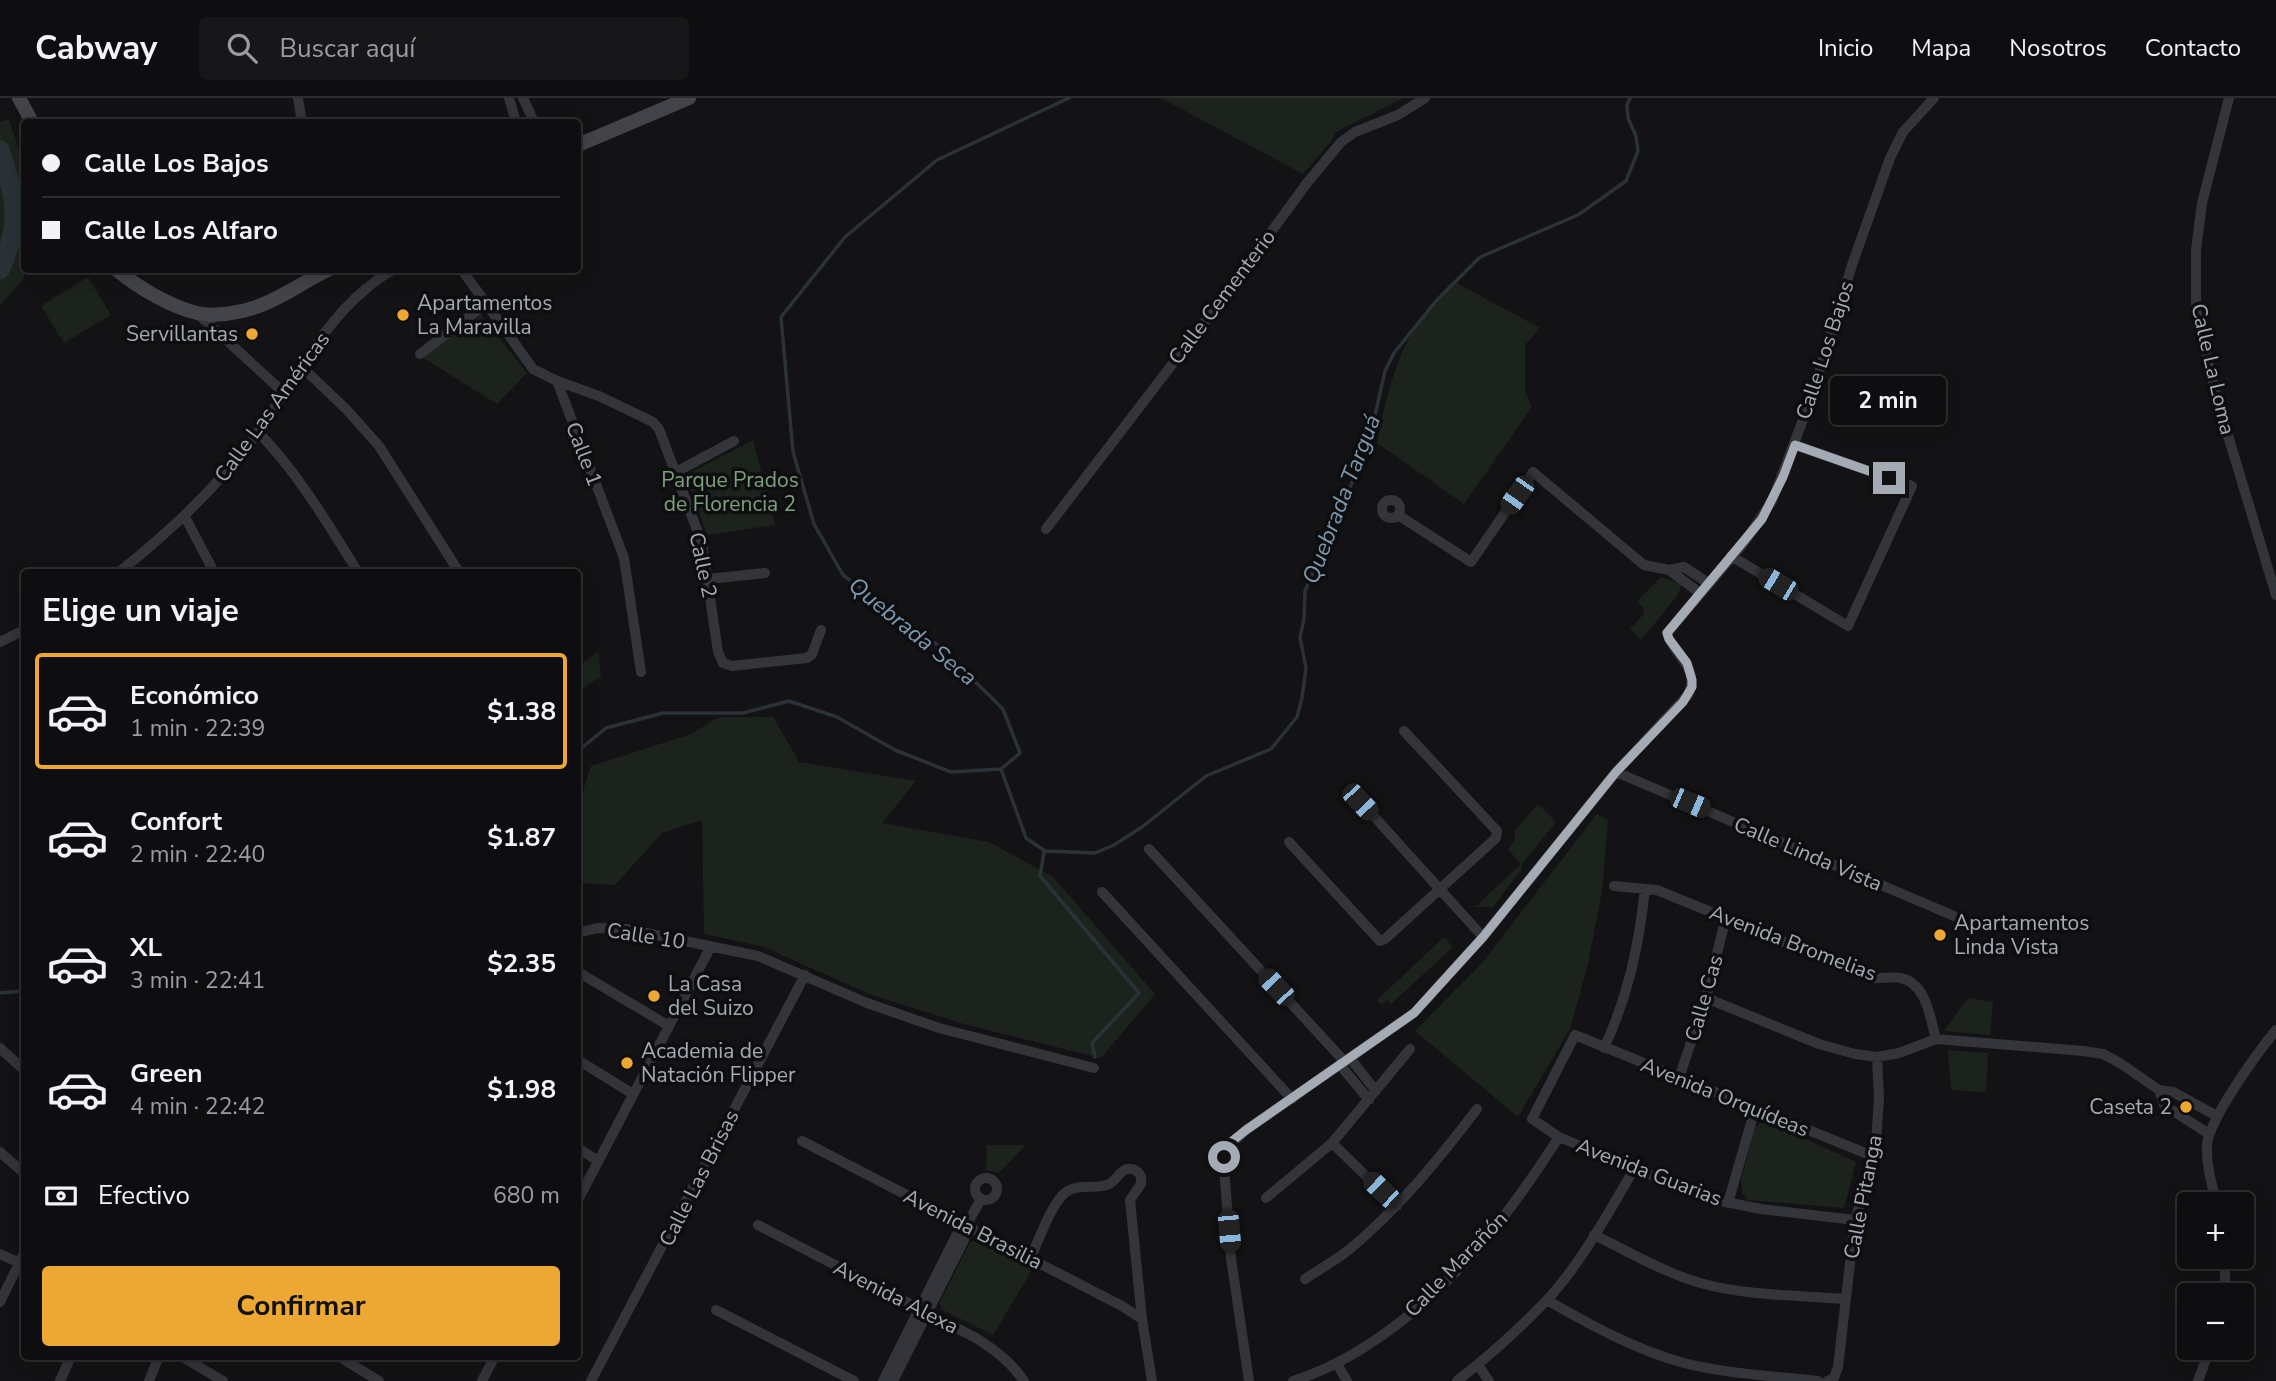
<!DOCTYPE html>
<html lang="es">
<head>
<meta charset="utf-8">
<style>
  :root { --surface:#0e0e10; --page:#171719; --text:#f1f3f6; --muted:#9b9c9f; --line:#2e2e30; --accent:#eda833 }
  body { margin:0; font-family:"Nunito Sans",sans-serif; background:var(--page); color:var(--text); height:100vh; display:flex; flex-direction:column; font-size:26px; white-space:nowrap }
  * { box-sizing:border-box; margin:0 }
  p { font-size:23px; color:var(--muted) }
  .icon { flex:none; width:38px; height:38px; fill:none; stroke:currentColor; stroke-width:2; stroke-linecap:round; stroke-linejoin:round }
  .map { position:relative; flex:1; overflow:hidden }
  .details { position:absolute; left:21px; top:471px; width:560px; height:791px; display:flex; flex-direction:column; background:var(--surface); border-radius:7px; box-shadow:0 4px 18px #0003,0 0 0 2px var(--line) }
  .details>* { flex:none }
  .banner { position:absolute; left:21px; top:21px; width:560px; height:154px; border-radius:7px; box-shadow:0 4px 18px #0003,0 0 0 2px var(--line); display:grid; align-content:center; height:154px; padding:0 21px; background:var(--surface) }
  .fabs { position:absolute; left:2177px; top:1094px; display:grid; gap:14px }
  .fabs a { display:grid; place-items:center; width:77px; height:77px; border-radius:7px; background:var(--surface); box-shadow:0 4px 18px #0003,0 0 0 2px var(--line); font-size:35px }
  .end { position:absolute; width:32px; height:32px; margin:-16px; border:9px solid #a5abb5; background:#111; box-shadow:0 0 0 4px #111 }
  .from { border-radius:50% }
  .bubble { position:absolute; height:49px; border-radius:7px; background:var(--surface); box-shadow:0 4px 18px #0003,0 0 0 2px var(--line); font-size:23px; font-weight:700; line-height:49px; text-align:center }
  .car { position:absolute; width:21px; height:42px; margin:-21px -10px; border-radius:9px; box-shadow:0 0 5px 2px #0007; background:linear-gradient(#222 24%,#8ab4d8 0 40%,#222 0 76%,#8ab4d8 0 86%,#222 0) }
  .banner b { display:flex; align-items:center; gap:24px; height:66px; font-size:26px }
  .banner b+b { border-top:2px solid var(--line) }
  .banner i { width:18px; height:18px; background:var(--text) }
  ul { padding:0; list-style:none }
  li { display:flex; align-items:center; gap:21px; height:116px; margin:0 14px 10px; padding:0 7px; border:4px solid transparent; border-radius:7px }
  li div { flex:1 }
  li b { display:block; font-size:26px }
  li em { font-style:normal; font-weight:700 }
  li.selected { border-color:var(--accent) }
  li>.icon { width:63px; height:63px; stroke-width:1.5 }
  h2 { padding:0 21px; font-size:32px; line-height:84px }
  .pay { display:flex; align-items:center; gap:18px; height:77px; padding:0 21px; font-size:26px }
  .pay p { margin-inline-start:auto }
  .button { display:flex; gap:14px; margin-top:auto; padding:14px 21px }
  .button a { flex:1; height:80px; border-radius:7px; background:var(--accent); color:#111; font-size:28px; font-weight:700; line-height:80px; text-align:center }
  header { display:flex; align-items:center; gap:42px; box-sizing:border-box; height:98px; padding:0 35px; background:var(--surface); border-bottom:2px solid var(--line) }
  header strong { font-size:33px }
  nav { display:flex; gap:38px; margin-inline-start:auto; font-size:24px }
  .search { width:490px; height:63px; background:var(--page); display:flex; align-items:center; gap:18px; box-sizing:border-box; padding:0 24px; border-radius:7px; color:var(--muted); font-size:26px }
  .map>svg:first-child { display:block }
</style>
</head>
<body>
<header>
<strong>Cabway</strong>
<div class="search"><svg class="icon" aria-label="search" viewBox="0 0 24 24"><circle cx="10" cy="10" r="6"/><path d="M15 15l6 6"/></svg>Buscar aquí</div>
<nav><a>Inicio</a><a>Mapa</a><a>Nosotros</a><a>Contacto</a></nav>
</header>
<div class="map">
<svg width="2276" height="1283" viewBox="0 0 2276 1283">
  <rect width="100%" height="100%" fill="#131315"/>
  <path fill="#1c231c" d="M1161,0H1404L1334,35L1333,41L1303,76Z
    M9,21L24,67L25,172L23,182L0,207V24Z
    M88,179L111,217L64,245L41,208Z
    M1453,183L1540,230L1525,247V293L1532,309L1464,406L1377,345C1386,300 1396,254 1424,216C1432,205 1443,194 1453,183Z
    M481,217L527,275L497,306L422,259Z
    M753,342L775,427L707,437L686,377Z
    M1661,479L1682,486L1677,498L1641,542L1630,531L1643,517L1644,511L1637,503Z
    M598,554L601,578L578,594V568Z
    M719,619H773L799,664L916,683L882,725L989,744L1053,779L1155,896L1101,960L964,926L869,896L764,849L704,836L702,722L662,735L615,787L578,785L583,758L578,735V709L591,668L691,636Z
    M1538,706L1556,724L1522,766L1521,772L1493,809H1475L1521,766L1508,751L1515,742V732Z
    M1597,716L1608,722L1602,793L1588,866L1570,931L1518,1019L1415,933L1482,865Z
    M1444,839L1453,849L1391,906L1387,902L1381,907L1377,902Z
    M1968,900L1993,904L1990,937L1944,933Z
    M1948,952L1988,955L1986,994L1951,992Z
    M1764,1022L1856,1064L1844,1110L1748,1102L1742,1095L1741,1082L1755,1029Z
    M987,1047H1026L999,1075L986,1072Z
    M978,1142L1032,1172L993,1237L941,1211L940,1204L970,1144Z"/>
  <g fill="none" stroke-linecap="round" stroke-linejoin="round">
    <path stroke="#2a3238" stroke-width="3.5" d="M578,653L606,630L663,615H743L789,603L837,619L895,652L951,674L1001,671L1020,655L1003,611L940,549L843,477L814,426L793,354L781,219L845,139L937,62L1069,0
      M1001,671L1026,740L1045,753L1095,755L1114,747L1142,729L1206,678L1271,651L1297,619L1302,600L1306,570L1300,539L1304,521L1305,493L1351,387L1371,335L1385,273L1394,255L1436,203L1480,159L1578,117L1626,83L1638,53L1636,38L1628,20L1627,7L1630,0
      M1044,754L1040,778L1139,895L1092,945L1095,959
      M0,895L24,893"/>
    <path stroke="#2a3238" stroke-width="19" d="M0,52C15,98 22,126 0,172"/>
    <path stroke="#34353a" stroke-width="10" d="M298,0L302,24
      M509,0L516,24
      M523,0L534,24
      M2229,0L2202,105L2196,152V213L2217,301L2276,497
      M462,172L533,271L557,283L599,298L653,324L659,331L702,445L718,554L723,565L732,568L807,560L812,556L821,532
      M198,216L284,295
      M420,256L486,206
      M302,269L346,311L379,348L459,474
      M557,283L624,460L641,574
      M258,334C298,375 328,426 358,474
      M676,374L734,343
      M1382 411a9 9 0 1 1 18 0a9 9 0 1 1-18 0Z
      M1398,417L1471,464L1533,374L1644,467L1669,472L1684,469L1708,485
      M185,419L214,474
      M1046,431L1210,217L1307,85L1341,44L1355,34L1398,17L1425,0
      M1731,458L1848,528L1912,388L1795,347
      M1669,472L1700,495
      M119,474C171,433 218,389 258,334C293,286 320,228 367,190C375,183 384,177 393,172
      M708,481L765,475
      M0,544L24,532
      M1616,674L1961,821
      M1361,704L1483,839
      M1289,744L1380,843L1385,841L1496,740L1497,733L1404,633
      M1149,751L1345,964
      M1614,788L1657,792L1872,880C1882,881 1892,878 1901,880C1927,886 1930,920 1936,941
      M1102,794L1292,1001
      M578,835L597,830L626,831L758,858L867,905L939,930L1094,970
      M578,874L669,928
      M1706,900L1819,946L1855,956L1877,959L1899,955L1936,941L2083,953L2103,956L2120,965L2159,992L2173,994L2217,1018
      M0,950L24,972
      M1604,950C1628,899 1639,847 1645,791
      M1350,960L1376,993
      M578,962L633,996
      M1340,967L1369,1002
      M1679,980L1706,900L1726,819
      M2159,992L2164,1007L2209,1036
      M802,1043L1122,1208L1142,1221
      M1332,1045L1397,1108
      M578,1050L598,1063
      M0,1054L24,1075
      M975 1091a11 11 0 1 1 22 0a11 11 0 1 1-22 0Z
      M1266,1100L1332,1045L1410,951
      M578,1102L710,850
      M1728,1105L1755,1011
      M2217,1106C2212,1087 2206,1067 2207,1047C2209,1021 2258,954 2276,932
      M1855,1122L1761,1111L1706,1100L1559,1039L1532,1021L1575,937L1875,1059
      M758,1127L976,1240C995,1252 1011,1264 1024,1283
      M1594,1137C1630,1154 1666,1176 1704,1186C1749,1198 1799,1197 1845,1201
      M0,1156L24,1167
      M1030,1161C1038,1144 1052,1104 1066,1094C1079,1085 1096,1092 1109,1086C1118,1082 1122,1066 1135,1072C1141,1075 1142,1080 1141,1086L1130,1102L1142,1221L1152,1283
      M1305,1181C1320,1171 1336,1162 1350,1151C1399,1110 1438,1062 1477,1011
      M2225,1197V1158
      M1547,1202C1590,1227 1636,1252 1684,1265C1727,1276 1774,1278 1818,1283
      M0,1204L24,1155
      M716,1212L854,1283
      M181,1258L223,1283
      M338,1258L379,1283
      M1337,1266L1347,1283
      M1478,1267L1489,1283
      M60,1283L71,1258
      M149,1283L159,1258
      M482,1283L495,1258
      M591,1283L805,877
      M883,1283L956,1138L966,1128L981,1101
      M893,1283L964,1142L966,1128
      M1249,1283L1231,1160L1224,1069L1228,1049L1246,1032L1414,915L1483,839L1616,674L1688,597C1701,569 1673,558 1667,535L1743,446L1772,403L1812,298L1852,167L1890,60L1903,34L1934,0
      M1293,1283C1379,1256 1461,1178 1513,1106C1529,1085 1544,1062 1559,1039
      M1457,1283C1488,1259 1519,1231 1546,1203C1580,1167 1609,1114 1634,1071
      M1827,1283L1834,1280L1838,1269L1855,1122L1875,1059L1879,1000L1877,959
      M2198,1283L2210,1250"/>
    <path stroke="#42444a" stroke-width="14" d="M19,0L32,24
      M578,47L689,0
      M117,172C139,190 169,208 197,215C215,219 239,215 256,209C281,201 304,183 328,172"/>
  </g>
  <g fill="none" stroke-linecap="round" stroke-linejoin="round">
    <path stroke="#a5abb5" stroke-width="9" d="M1224,1059L1231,1044L1246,1032L1414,915L1483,839L1616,674L1683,604L1692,589V582L1687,565L1669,541L1667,535L1762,421L1783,379L1795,347L1889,380"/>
  </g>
  <g fill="#eda833" stroke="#0e0e10" stroke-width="2.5">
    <circle cx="403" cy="217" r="7"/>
    <circle cx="252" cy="236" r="7"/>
    <circle cx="1940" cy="837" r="7"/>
    <circle cx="654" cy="898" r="7"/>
    <circle cx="627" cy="965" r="7"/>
    <circle cx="2186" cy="1009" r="7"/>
  </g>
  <g text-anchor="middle" stroke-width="7" stroke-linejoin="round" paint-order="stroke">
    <g font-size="21" fill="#a5abb5" stroke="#0e0e10">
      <text transform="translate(1222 199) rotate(-53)" y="7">Calle Cementerio</text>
      <text transform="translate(1825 252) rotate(-72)" y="7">Calle Los Bajos</text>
      <text transform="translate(2213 271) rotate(77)" y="7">Calle La Loma</text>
      <text transform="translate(272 309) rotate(-54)" y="7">Calle Las Américas</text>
      <text transform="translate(584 356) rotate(69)" y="7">Calle 1</text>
      <text transform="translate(703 467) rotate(78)" y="7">Calle 2</text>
      <text transform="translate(1808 756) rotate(23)" y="7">Calle Linda Vista</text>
      <text transform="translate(646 838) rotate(9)" y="7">Calle 10</text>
      <text transform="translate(1793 845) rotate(21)" y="7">Avenida Bromelias</text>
      <text transform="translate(1704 900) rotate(-74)" y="7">Calle Cas</text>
      <text transform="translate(1725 999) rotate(22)" y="7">Avenida Orquídeas</text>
      <text transform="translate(1649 1074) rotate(21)" y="7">Avenida Guarias</text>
      <text transform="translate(699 1080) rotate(-63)" y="7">Calle Las Brisas</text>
      <text transform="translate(1863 1099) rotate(-79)" y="7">Calle Pitanga</text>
      <text transform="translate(973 1131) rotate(27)" y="7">Avenida Brasilia</text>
      <text transform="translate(1456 1166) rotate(-46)" y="7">Calle Marañón</text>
      <text transform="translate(896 1199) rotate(27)" y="7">Avenida Alexa</text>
    </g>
    <g font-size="21" fill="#a5abb5" stroke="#0e0e10" text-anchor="start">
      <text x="417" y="212">Apartamentos<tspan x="417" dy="24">La Maravilla</tspan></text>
      <text x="238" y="243" text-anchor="end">Servillantas</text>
      <text x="1954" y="832">Apartamentos<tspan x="1954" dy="24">Linda Vista</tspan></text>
      <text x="668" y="893">La Casa<tspan x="668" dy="24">del Suizo</tspan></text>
      <text x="641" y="960">Academia de<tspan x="641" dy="24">Natación Flipper</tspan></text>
      <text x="2172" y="1016" text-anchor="end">Caseta 2</text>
    </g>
    <g font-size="21" fill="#7da07d" stroke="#0e0e10">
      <text x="730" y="389">Parque Prados<tspan x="730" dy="24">de Florencia 2</tspan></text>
    </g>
    <g font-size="23" font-style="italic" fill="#7d9aaf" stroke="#0e0e10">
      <text transform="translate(1341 401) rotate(-69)" y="8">Quebrada Targuá</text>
      <text transform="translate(913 533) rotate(39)" y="8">Quebrada Seca</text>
    </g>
  </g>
</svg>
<div class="fabs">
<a>+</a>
<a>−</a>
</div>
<i class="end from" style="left:1224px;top:1059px"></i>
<i class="end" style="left:1889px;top:380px"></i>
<div class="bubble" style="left:1830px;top:278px;width:116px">2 min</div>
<i class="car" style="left:1517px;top:397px;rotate:215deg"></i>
<i class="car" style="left:1778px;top:486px;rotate:301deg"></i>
<i class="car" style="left:1360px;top:704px;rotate:137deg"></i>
<i class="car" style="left:1690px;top:705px;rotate:113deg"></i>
<i class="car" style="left:1276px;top:889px;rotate:317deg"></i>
<i class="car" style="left:1381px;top:1092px;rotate:314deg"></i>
<i class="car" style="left:1229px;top:1133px;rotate:175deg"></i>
<div class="banner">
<b><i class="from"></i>Calle Los Bajos</b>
<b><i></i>Calle Los Alfaro</b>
</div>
<section class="details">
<h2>Elige un viaje</h2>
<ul>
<li class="selected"><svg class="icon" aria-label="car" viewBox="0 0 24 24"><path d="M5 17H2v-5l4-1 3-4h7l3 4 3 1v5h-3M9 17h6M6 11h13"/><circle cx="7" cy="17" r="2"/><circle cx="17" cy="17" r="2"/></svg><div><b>Económico</b><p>1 min · 22:39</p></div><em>$1.38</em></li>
<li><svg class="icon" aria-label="car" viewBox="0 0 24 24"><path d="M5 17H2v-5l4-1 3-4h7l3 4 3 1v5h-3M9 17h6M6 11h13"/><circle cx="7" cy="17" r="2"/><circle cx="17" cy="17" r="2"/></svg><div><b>Confort</b><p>2 min · 22:40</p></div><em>$1.87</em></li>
<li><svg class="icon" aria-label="car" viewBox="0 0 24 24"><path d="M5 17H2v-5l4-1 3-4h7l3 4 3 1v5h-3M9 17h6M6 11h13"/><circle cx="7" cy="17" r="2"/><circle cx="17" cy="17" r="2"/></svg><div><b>XL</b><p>3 min · 22:41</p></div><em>$2.35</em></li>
<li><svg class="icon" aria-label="car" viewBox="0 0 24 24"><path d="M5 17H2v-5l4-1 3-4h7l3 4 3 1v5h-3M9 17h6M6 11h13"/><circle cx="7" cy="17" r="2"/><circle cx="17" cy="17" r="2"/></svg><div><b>Green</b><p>4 min · 22:42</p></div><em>$1.98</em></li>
</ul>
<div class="pay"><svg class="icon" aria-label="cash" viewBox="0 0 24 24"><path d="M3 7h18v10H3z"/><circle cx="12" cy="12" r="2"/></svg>Efectivo<p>680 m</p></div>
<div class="button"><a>Confirmar</a></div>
</section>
</div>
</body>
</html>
